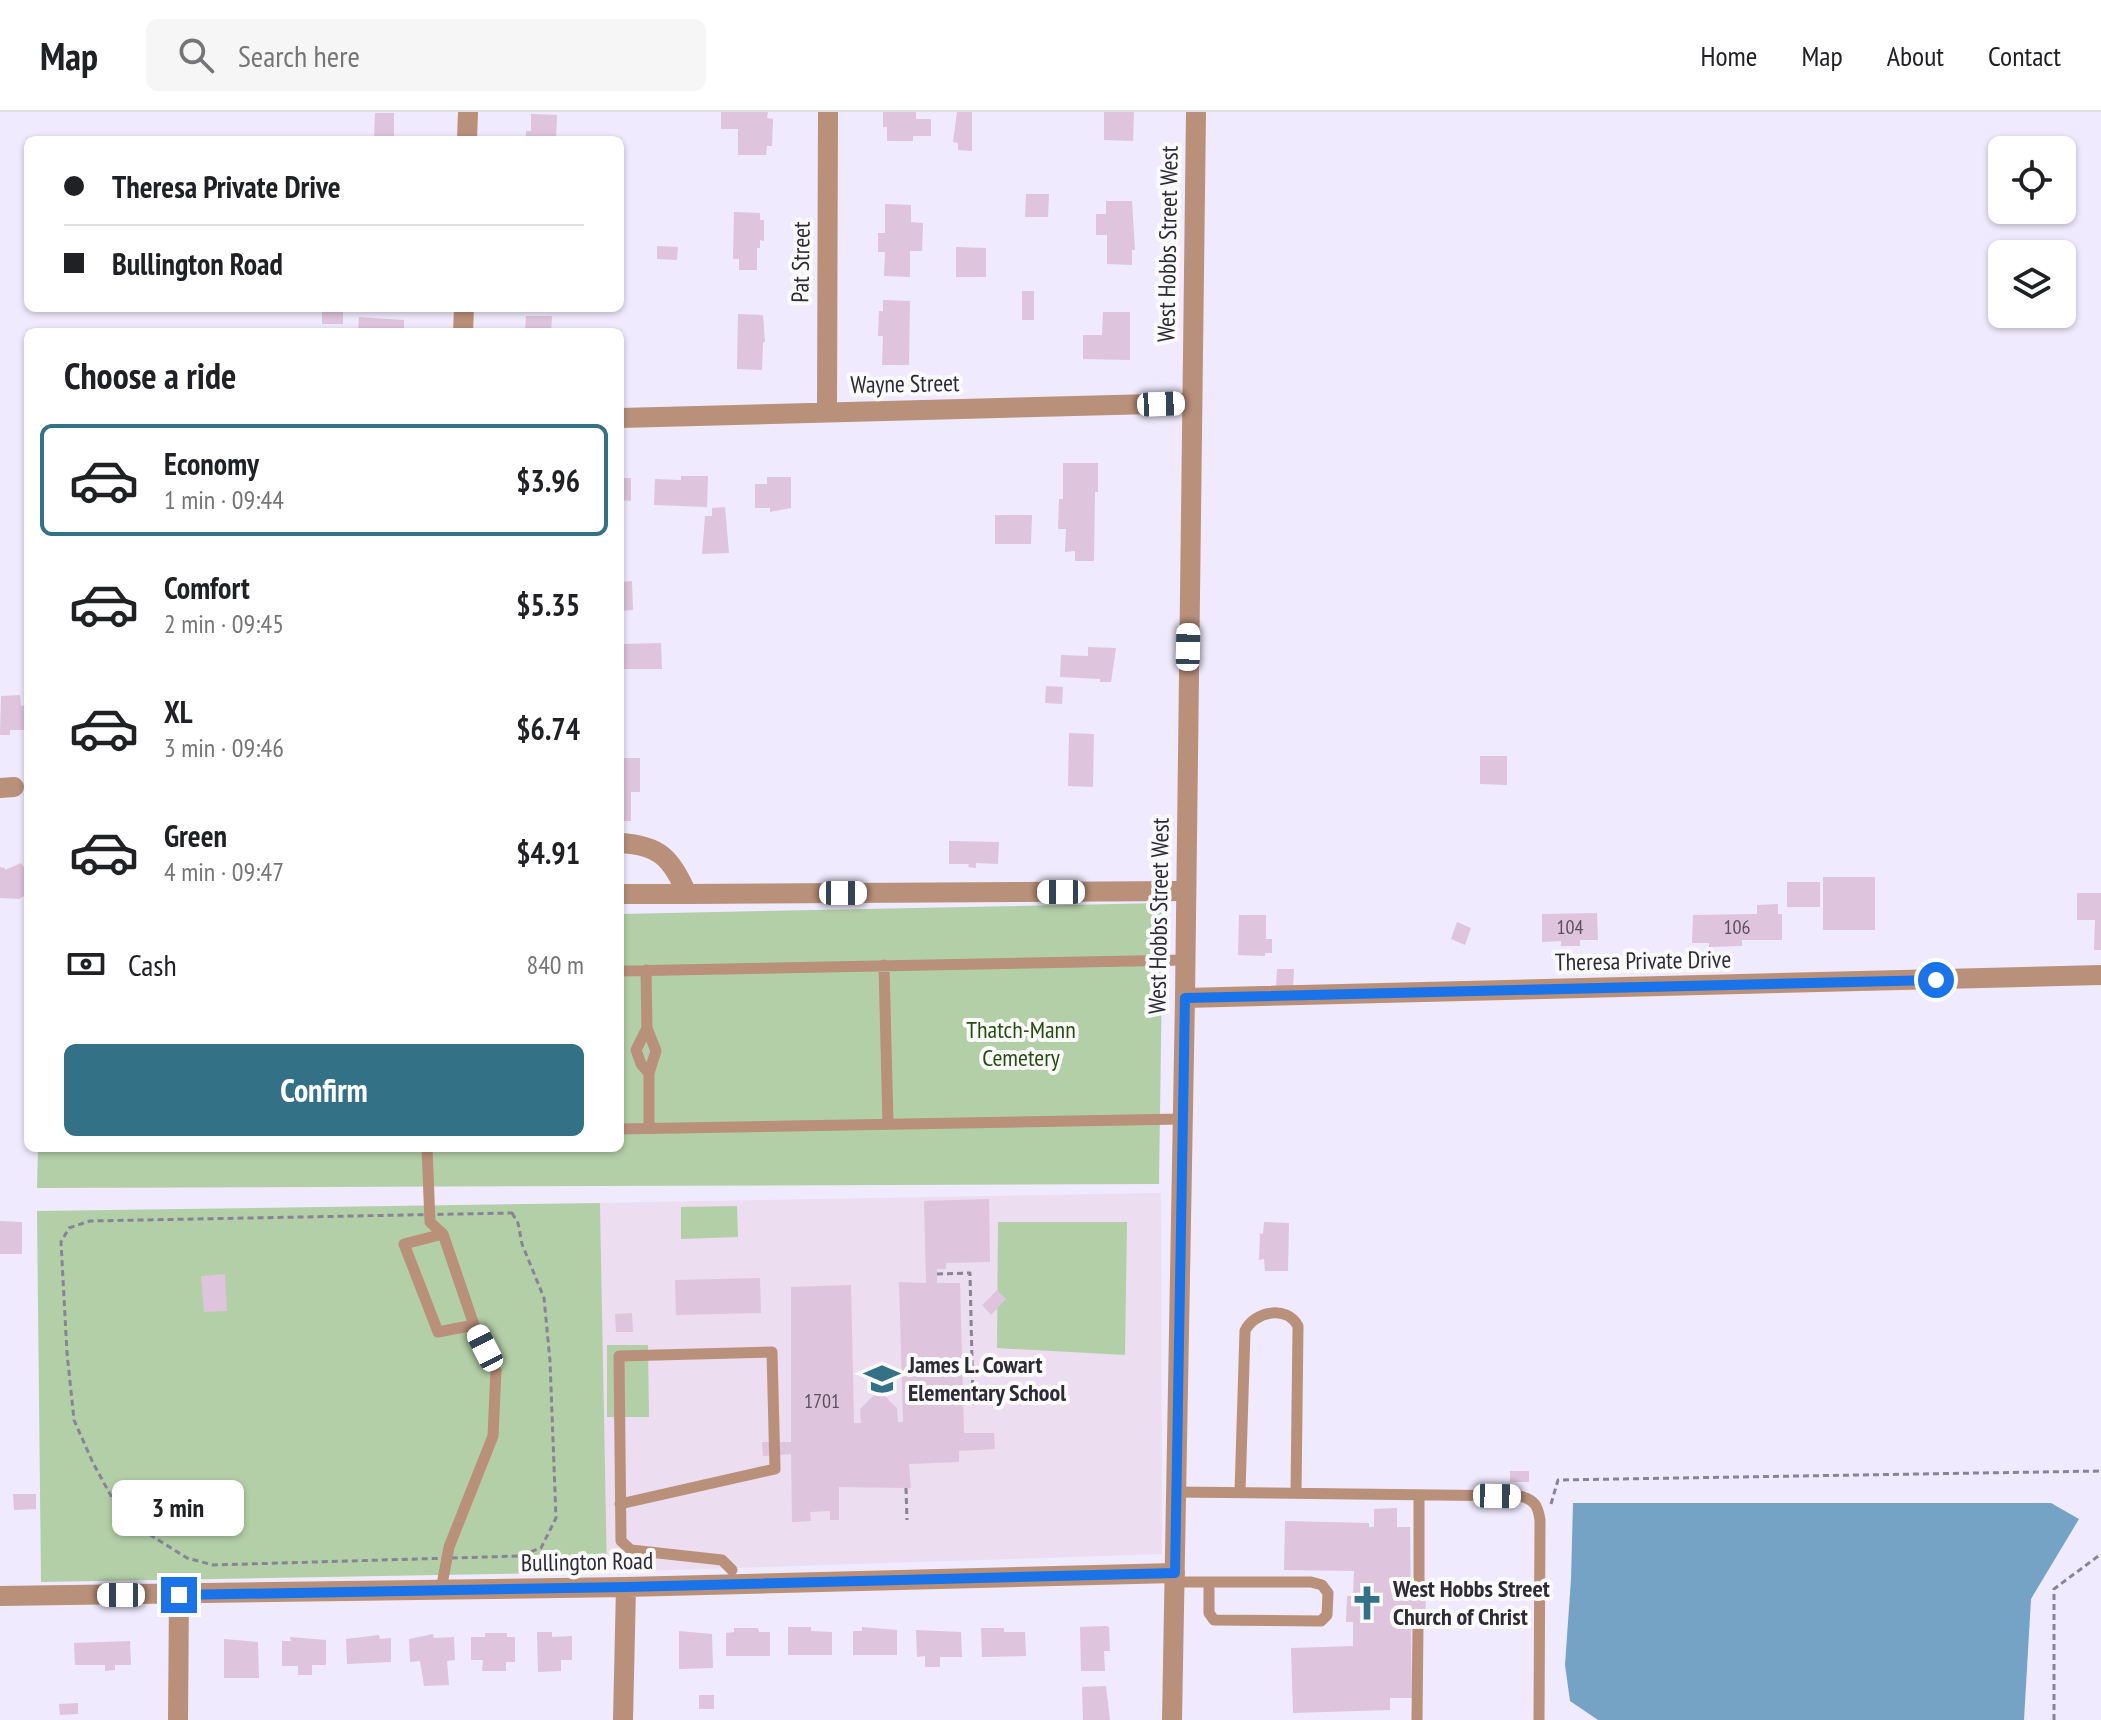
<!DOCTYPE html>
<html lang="en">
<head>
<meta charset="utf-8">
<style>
  :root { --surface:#fff; --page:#f6f6f6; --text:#202124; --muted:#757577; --line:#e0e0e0; --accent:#337187 }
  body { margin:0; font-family:"PT Sans Narrow",sans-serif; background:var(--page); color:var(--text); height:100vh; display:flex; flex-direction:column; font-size:30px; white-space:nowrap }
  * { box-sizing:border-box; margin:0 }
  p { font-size:26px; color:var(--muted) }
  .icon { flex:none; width:44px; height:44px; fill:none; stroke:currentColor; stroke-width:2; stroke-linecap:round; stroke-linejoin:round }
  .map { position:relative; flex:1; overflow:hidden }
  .details { position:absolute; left:24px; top:216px; width:600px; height:824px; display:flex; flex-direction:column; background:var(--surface); border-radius:12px; box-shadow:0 2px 6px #0004 }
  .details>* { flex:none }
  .hud { position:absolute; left:24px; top:24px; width:600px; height:176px; border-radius:12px; box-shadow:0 2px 6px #0004; display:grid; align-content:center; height:176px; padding:0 40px; background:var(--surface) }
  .tools { position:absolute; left:1988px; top:24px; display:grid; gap:16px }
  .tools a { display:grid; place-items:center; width:88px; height:88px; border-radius:12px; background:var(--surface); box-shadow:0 2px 6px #0004; font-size:40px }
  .end { position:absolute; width:36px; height:36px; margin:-18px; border:10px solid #1a73e8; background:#fff; box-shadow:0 0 0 4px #fff }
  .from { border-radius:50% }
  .bubble { position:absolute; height:56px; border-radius:12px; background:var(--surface); box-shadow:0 2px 6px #0004; font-size:26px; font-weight:800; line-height:56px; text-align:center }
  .car { position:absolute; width:24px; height:48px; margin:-24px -12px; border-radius:10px; box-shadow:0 0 6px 2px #0007; background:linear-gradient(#fff 24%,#345 0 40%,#fff 0 76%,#345 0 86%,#fff 0) }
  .hud b { display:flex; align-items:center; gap:28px; height:76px; font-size:30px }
  .hud b+b { border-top:2px solid var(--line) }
  .hud i { width:20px; height:20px; background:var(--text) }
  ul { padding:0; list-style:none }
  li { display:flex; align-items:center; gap:24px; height:112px; margin:0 16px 12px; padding:0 24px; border:4px solid transparent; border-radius:12px }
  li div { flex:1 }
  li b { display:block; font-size:30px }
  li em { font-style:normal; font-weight:800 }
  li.selected { border-color:var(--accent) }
  li>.icon { width:72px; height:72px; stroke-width:1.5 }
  h2 { padding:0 40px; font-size:36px; line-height:96px }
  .pay { display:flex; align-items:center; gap:20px; height:88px; padding:0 40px; font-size:30px }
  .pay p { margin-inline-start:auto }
  .button { display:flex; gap:16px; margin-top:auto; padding:16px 40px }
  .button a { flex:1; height:92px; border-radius:12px; background:var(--accent); color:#fff; font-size:32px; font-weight:800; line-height:92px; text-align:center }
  header { display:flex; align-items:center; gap:48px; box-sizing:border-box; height:112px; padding:0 40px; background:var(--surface); border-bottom:2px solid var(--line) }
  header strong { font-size:38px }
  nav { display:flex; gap:44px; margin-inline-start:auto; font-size:28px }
  .search { width:560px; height:72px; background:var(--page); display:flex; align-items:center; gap:20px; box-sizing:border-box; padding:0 28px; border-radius:12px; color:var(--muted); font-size:30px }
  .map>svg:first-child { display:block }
</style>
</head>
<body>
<header>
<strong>Map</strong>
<div class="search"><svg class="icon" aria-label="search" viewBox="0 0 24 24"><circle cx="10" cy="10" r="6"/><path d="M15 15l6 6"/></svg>Search here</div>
<nav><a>Home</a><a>Map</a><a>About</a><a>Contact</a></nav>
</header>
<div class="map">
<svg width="2101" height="1608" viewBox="0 0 2101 1608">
  <rect width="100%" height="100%" fill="#efeafd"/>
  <path fill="#ecddf0" d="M1161,1081L1162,1442L607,1460L600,1091Z"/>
  <path fill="#b3cfa7" d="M1163,791L1159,1072L37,1076L38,1036H620V802Z
    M600,1091L607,1460L41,1470L37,1099Z
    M737,1094L738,1125L681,1127V1095Z
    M998,1110H1127L1125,1243L997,1236Z
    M607,1233H648L649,1305H607Z"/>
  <path fill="#75a3c5" d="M1573,1391H2051L2079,1407L2031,1487L2024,1608H1598L1570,1589L1565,1553L1571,1467Z"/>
  <path fill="#dec4dc" d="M721,0H768L767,6L773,7L772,34H767L766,43H738V17H721Z
    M883,0H916V7H931V24H913V29H887V15H883Z
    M957,0H972V39L958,38V31L953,30Z
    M1104,0H1134L1133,29L1104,28Z
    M375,1H394V24H391V28H374Z
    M531,2L557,3L556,28H526V19H531Z
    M1026,82H1049L1048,105H1025Z
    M1106,89H1132L1135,138H1132V153L1107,152V123H1096V102H1106Z
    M885,92L911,93V110L923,111L922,139H910V165L884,164L885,140H878V121H885Z
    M734,100L760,101V108H764V129L760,128V136H757V158H739V147H733Z
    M657,134L678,135L677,148L657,147Z
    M956,135L986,136V165H956Z
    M1022,179H1034V208H1022Z
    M883,188L910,189L909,253H882L883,224H878L879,199H883Z
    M322,196H343V212H322Z
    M1103,200H1130V248L1083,247V223H1102Z
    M738,202L763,203L765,230H763L762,258L737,257Z
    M526,204H552L551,220H525Z
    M359,205L404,208V220H358Z
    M1063,351H1098V380H1095L1094,449H1075V439L1065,440L1066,417H1058L1059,387H1063Z
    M681,364H708L707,395L654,393L655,367L681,368Z
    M767,365H791V396L770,400V396H755V372H767Z
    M620,366H631V389L620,388Z
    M725,395L729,441L702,442L705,404H712V396Z
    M995,403H1032L1031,432H995Z
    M632,469L633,498L620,499V470Z
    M661,531L662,557H620V532Z
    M1088,535L1116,536L1111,570H1100V567L1060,565L1061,543L1088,544Z
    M1046,574L1063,575L1062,592L1045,591Z
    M20,583L21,594L28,593V618H10V623H0L1,584Z
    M1069,621L1094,622L1093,675L1068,674Z
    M1480,644H1507V673L1480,672Z
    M620,646H640V680H631V709H620Z
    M949,729L999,730L998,752L976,751V756L968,755L969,752H949Z
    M21,751L28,761V782L19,787L0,786V755L5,756V758Z
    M1823,765H1875V818H1823Z
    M1787,770H1820V795H1787Z
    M2077,781H2101V838H2094L2095,808H2077Z
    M1778,792V802H1782V828H1742V834L1709,835V831H1692L1693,803L1757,802V793Z
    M1597,801L1598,828H1580V834H1561V829L1542,830V802Z
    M1239,803H1266V827H1272V841H1265V844L1238,843Z
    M1457,810L1471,816L1465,833L1451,827Z
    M1277,857H1294L1293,876H1276Z
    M989,1087L990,1150L946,1151V1157H937V1171H960L964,1321H994L995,1337L959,1339V1350L909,1352L911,1376L839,1375V1408H830V1399L810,1400L811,1409L792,1410L791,1342L763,1344L762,1330H791V1175L851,1173L854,1311H861L860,1297L874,1283L883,1282L897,1296L898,1310H903L899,1170L926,1171L924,1089Z
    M0,1109L22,1110V1142H0Z
    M1264,1110L1289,1111L1288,1159H1265L1264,1147L1259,1148L1260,1121L1263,1122Z
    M225,1162L227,1199L204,1200L201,1164Z
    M760,1166L761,1201L676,1203L675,1168Z
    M997,1178L1006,1187L991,1203L982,1193Z
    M632,1201L633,1220H616L615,1202Z
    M1510,1359H1529V1370H1510Z
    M13,1382H36V1397L14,1398Z
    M1397,1396V1415H1410L1411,1483H1426L1425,1514H1411L1412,1586H1390V1598L1293,1601L1291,1536L1353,1534V1510H1346L1347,1484H1353L1354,1459L1284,1458L1285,1409L1369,1411V1415H1374V1397Z
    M1106,1514L1109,1515L1110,1539H1104L1105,1559H1081L1080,1515Z
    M788,1515H811V1519L832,1520V1543H788Z
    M862,1515L897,1518V1543H853V1519H862Z
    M734,1516H758L759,1520H770V1544H726V1521L734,1520Z
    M981,1516H1004V1520H1025L1026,1544L982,1545Z
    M916,1518L961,1520L962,1545H940V1555H925V1544L917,1545Z
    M679,1519L712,1522L713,1556L679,1557Z
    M537,1520H552V1525L572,1524V1548H561V1559L538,1560Z
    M485,1521H507V1525H515V1550H506V1559H482L483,1548H471V1525H485Z
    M433,1522L434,1526L454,1525L455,1548L447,1549L449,1573L424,1574L420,1549L410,1550L409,1527Z
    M379,1523L380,1527L391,1526V1550L347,1552L346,1527Z
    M290,1525L326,1528V1553H312V1563H298V1554H282V1529H291Z
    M224,1527L258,1530L259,1566H224Z
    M130,1529L131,1553H115V1558L105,1559V1553H75L74,1531Z
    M1106,1574L1110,1608H1083L1082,1575Z
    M699,1583H714V1597H699Z
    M78,1591V1602L60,1603L59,1592Z"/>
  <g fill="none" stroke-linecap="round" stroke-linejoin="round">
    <path stroke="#888494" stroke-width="3" stroke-dasharray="6 4" stroke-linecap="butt" d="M512,1101L518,1111L522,1132L544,1186L550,1249L556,1406L541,1436L519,1444L213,1453L187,1446L144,1419L116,1393L93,1351L74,1308L67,1241L61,1130L69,1116L90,1109Z
      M937,1162L970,1161L973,1293
      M906,1376L907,1408
      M1551,1392L1558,1368L2101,1359
      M2054,1608V1477L2101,1442"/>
    <path stroke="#b9907a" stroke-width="11" d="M884,853L888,1012
      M646,858L647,916L656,939L649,961V1016
      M620,859L1185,848
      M647,916L636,938L641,952L649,961
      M620,1017L1182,1007
      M427,1036L430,1110L443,1122
      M1176,1380L1520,1384C1535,1388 1538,1394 1540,1408L1539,1608
      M1240,1380L1245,1219C1254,1199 1287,1193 1298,1214L1296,1381
      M1419,1383V1483
      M620,1392L775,1357L772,1240L619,1244L621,1429L631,1438L722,1448L732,1458
      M1175,1470H1311L1322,1473L1328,1481L1327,1503L1321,1509L1214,1508L1209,1501V1470
      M441,1478L449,1435L493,1324L496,1258L474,1213L443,1122L404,1132L438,1220L474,1213
      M1417,1608L1418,1514"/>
    <path stroke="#b9907a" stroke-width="20" d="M467,28L468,0
      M463,220L464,196
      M827,300L828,0
      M620,306L1192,291
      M0,676L14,675
      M620,731C660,733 672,747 687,782H620
      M687,782L1185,779
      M1185,886L2101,863
      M0,1484L626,1475L1175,1461
      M178,1608L179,1483
      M623,1608L626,1475"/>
    <path stroke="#b9907a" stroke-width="20" d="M1172,1608L1185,886L1196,0"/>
  </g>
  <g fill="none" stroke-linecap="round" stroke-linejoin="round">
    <path stroke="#1a73e8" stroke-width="10" d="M179,1483L626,1475L1175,1461L1185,886L1936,868"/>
  </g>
  <defs>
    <g id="school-bare" transform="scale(2.76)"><path d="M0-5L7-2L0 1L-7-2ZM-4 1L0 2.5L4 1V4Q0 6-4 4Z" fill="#337187" stroke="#fafafa" stroke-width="2.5" paint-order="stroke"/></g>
    <g id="church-bare" transform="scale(2.76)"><path d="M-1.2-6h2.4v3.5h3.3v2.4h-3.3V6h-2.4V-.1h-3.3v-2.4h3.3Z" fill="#337187" stroke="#fafafa" stroke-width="2.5" paint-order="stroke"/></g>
  </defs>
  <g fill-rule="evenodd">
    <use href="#school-bare" x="882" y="1267"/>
    <use href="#church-bare" x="1367" y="1491"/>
  </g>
  <g text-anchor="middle" stroke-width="8" stroke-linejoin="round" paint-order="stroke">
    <g font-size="20" fill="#5a5160">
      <text x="1570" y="822">104</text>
      <text x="1737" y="822">106</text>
      <text x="822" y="1296">1701</text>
    </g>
    <g font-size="24" fill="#2e2b37" stroke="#fafafa">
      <text transform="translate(1168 132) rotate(-89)" y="8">West Hobbs Street West</text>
      <text transform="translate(801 150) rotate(-89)" y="8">Pat Street</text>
      <text transform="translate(905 272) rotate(-1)" y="8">Wayne Street</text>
      <text transform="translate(1159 804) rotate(-89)" y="8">West Hobbs Street West</text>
      <text transform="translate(1643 849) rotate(-1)" y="8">Theresa Private Drive</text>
      <text transform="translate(587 1450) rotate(-1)" y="8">Bullington Road</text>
    </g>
    <g font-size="24" fill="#254d0e" stroke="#fafafa">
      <text x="1021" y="926">Thatch-Mann<tspan x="1021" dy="28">Cemetery</tspan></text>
    </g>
    <g font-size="24" font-weight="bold" fill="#2e2b37" stroke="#fafafa" text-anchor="start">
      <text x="908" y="1261">James L. Cowart<tspan x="908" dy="28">Elementary School</tspan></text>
      <text x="1393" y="1485">West Hobbs Street<tspan x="1393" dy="28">Church of Christ</tspan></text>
    </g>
  </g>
</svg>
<div class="tools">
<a><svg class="icon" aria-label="locate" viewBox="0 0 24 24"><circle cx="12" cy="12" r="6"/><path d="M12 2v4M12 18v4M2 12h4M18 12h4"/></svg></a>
<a><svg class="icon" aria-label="layers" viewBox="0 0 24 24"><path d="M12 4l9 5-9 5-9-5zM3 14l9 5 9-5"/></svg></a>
</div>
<i class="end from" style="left:1936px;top:868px"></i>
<i class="end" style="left:179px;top:1483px"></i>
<div class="bubble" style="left:112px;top:1368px;width:132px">3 min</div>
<i class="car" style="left:1161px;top:292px;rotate:88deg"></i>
<i class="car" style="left:1188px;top:535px;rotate:1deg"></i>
<i class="car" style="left:1061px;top:780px;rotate:270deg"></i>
<i class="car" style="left:843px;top:781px;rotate:90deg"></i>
<i class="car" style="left:485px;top:1236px;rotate:333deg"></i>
<i class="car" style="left:1497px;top:1384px;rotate:91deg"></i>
<i class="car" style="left:121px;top:1483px;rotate:270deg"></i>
<div class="hud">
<b><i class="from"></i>Theresa Private Drive</b>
<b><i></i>Bullington Road</b>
</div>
<section class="details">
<h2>Choose a ride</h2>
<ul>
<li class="selected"><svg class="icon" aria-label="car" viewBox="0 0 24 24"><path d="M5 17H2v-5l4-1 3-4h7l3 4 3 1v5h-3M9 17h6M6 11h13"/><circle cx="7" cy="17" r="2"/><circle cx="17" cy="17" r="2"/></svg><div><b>Economy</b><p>1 min · 09:44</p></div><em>$3.96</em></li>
<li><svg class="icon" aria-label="car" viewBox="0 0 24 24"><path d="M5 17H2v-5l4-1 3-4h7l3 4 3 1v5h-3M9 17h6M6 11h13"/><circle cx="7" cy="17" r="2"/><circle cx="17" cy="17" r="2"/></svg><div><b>Comfort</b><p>2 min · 09:45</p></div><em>$5.35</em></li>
<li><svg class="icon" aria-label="car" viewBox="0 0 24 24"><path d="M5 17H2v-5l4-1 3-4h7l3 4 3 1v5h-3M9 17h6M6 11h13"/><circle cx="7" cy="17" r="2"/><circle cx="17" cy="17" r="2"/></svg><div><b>XL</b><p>3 min · 09:46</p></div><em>$6.74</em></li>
<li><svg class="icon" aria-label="car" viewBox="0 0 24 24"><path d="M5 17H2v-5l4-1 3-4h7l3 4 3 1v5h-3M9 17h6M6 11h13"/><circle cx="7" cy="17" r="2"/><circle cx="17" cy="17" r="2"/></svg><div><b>Green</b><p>4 min · 09:47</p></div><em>$4.91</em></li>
</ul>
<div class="pay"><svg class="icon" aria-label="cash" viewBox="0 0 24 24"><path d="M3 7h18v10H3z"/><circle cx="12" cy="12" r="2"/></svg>Cash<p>840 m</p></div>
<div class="button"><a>Confirm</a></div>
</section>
</div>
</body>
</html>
